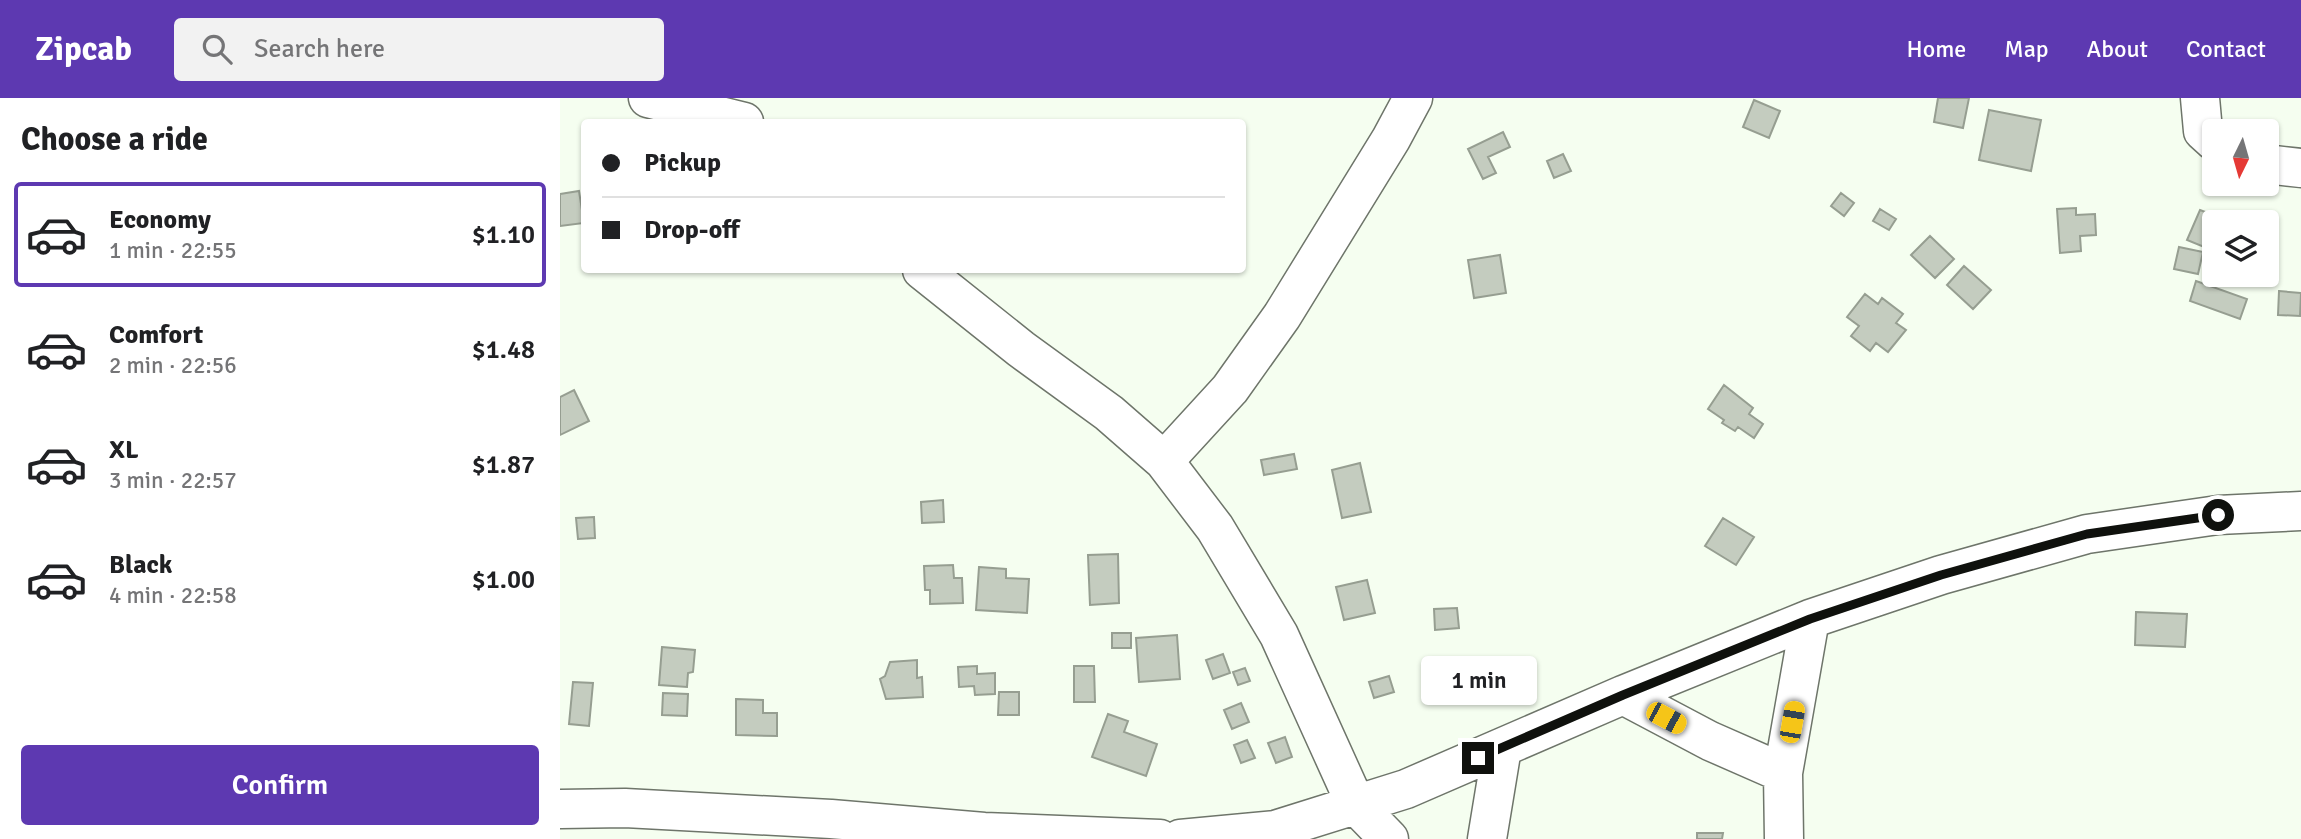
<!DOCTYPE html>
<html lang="en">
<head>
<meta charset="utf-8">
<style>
  :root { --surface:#fff; --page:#f2f2f2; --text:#202124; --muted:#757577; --line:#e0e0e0; --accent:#5d39b1 }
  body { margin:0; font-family:Signika,sans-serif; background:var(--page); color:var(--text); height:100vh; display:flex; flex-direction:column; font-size:26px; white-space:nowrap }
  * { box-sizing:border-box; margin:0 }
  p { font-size:23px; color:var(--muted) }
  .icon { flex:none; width:38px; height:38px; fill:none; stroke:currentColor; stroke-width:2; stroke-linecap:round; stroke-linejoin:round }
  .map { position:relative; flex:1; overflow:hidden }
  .side { display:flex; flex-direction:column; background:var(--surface); width:560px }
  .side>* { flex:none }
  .top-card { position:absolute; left:21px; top:21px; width:665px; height:154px; border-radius:7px; box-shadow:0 2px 5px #0004; display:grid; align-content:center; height:154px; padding:0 21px; background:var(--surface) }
  .needle { width:46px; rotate:185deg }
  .buttons { position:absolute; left:1642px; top:21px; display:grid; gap:14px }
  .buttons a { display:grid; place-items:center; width:77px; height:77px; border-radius:7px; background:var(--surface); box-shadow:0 2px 5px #0004; font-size:35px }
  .end { position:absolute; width:32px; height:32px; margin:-16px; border:9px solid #0f110d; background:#fff; box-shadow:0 0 0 4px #fff }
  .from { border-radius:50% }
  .bubble { position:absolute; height:49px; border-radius:7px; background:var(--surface); box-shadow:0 2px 5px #0004; font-size:23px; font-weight:600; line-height:49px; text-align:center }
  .car { position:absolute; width:21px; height:42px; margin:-21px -10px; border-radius:9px; box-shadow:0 0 5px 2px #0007; background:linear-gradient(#f5c518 24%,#345 0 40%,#f5c518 0 76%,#345 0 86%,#f5c518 0) }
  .top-card b { display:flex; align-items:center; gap:24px; height:66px; font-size:26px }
  .top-card b+b { border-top:2px solid var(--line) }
  .top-card i { width:18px; height:18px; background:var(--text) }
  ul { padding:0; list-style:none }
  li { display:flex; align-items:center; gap:21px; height:105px; margin:0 14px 10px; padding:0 7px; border:4px solid transparent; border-radius:7px }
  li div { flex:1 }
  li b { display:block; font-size:26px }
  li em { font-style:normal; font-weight:600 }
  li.active { border-color:var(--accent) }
  li>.icon { width:63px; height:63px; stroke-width:1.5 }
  h2 { padding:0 21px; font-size:32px; line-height:84px }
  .cta { display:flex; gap:14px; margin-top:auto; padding:14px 21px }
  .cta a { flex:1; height:80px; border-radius:7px; background:var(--accent); color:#fff; font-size:28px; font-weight:600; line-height:80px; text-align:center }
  header { display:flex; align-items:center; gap:42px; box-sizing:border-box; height:98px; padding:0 35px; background:var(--accent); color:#fff }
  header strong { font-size:33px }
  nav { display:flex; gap:38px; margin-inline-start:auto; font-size:24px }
  .search { width:490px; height:63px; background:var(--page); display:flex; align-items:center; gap:18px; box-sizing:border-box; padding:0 24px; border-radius:7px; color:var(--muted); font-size:26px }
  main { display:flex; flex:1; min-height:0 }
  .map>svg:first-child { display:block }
</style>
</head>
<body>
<header>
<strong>Zipcab</strong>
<div class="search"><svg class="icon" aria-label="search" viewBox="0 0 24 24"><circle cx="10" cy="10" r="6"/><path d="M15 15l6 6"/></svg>Search here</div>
<nav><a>Home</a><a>Map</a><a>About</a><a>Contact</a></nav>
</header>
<main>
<section class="side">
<h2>Choose a ride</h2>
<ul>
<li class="active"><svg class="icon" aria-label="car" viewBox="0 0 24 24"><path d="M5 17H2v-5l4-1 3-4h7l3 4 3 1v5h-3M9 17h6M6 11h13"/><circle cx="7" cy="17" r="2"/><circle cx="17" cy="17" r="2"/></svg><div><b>Economy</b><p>1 min · 22:55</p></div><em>$1.10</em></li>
<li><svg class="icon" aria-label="car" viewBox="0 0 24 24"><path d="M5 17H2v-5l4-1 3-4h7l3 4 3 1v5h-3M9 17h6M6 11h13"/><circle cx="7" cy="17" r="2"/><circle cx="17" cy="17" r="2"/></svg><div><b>Comfort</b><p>2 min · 22:56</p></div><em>$1.48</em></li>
<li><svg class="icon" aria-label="car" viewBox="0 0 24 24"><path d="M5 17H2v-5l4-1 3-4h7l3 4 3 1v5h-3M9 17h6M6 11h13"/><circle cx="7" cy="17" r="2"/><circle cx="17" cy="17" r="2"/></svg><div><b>XL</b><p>3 min · 22:57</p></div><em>$1.87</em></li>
<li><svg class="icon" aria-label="car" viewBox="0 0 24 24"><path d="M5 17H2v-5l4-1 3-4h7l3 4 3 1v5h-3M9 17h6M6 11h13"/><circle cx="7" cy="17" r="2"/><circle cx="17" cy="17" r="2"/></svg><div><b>Black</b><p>4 min · 22:58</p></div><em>$1.00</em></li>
</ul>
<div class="cta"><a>Confirm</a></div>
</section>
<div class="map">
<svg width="1741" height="741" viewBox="0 0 1741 741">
  <rect width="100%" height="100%" fill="#f5fef0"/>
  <path fill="#c4ccbf" stroke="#969e91" stroke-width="2" d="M1378,0H1409L1403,30L1374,24Z
    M1194,2L1220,13L1209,40L1183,29Z
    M1429,12L1481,22L1471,73L1419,62Z
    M943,34L950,49L928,59L936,75L923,81L908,51Z
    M1003,56L1011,73L994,80L987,63Z
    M19,93L24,125L0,128V96Z
    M1281,95L1294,105L1284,118L1271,108Z
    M1516,110V117L1535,116L1536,137L1520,138L1521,153L1500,155L1497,111Z
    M1320,111L1336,121L1329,132L1313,123Z
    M1640,112L1671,124H1654V153L1627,142Z
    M1370,138L1394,161L1375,180L1351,157Z
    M1619,149L1643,154L1638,176L1614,171Z
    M940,157L946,195L914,200L908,162Z
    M1404,168L1431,192L1413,211L1387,187Z
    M1636,183L1687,201L1680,221L1630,203Z
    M1719,193L1741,195L1740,218L1718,217Z
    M1305,196L1318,206L1322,200L1343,216L1336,225L1346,232L1328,254L1316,245L1310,253L1291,238L1299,228L1287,219Z
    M1164,287L1193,310L1189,316L1203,326L1194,340L1178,329L1175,333L1162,325L1164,322L1148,311Z
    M14,292L29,323L0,337V299Z
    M734,356L737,371L704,377L701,362Z
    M800,365L811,414L782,420L772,372Z
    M383,402L384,424L362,425L361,404Z
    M34,419L35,440L18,441L16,420Z
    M1163,420L1194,439L1176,467L1145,448Z
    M558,456L559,505L530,507L528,457Z
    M393,467L394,480H402L403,505L370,506V492H365L364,468Z
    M419,469L446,471V480L469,481L467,515L416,512Z
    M807,482L815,515L784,522L776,489Z
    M897,510L899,530L875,532L874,511Z
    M1576,514L1627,516L1625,549L1575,547Z
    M552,535H571V550H552Z
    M617,537L620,581L579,584L576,540Z
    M102,549L135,552L133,574L128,575L127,589L99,587Z
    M663,556L670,575L653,581L646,562Z
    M357,562V580L362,579L363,599L326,601L320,581L325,578L330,564Z
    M417,568V576L435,575V596L415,597L414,588L399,589L398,569Z
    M514,568H534L535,604H514Z
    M685,570L690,583L678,587L673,574Z
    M829,578L834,594L814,600L809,584Z
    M13,584L33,585L29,628L9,626Z
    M439,594H459V617H438Z
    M103,595L128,596L127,618L102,617Z
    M176,601L203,602V615H217V638L176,637Z
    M681,605L689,624L672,631L664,612Z
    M548,616L568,623L564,634L597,646L586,678L532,659Z
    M725,639L732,659L716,665L708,645Z
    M687,642L695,660L681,665L674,647Z
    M1137,735H1163L1162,741H1137Z"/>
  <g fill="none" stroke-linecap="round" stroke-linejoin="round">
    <g stroke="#6e756a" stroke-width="41">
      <path id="minor" d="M88,0L184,24
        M1640,0L1643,33L1654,43
        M1706,66L1741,70
        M362,172L461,251L549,315L604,363L655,430L719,537L796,707L829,741
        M604,363L670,291L722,218L831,41L853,0
        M1063,597L1150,643L1223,675
        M0,711L65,710L271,721L424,734L600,741
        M620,741L715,732L846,691L1063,597L1250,521L1381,477L1527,436L1658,417L1741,413
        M927,741L942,650
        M1224,741L1223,675L1250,521"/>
    </g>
    <use href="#minor" stroke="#fff" stroke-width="38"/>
  </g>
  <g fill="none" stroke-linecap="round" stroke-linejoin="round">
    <path stroke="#0f110d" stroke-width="9" d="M918,660L1063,597L1250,521L1381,477L1527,436L1658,417"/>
  </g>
</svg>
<div class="buttons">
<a><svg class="needle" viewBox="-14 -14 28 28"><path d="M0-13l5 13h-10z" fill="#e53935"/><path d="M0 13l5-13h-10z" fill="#757577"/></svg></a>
<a><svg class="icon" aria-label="layers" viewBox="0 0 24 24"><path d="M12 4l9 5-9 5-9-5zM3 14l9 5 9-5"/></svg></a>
</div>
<i class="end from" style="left:1658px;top:417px"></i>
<i class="end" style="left:918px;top:660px"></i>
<div class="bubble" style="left:861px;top:558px;width:116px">1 min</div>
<i class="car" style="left:1106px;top:620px;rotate:118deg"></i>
<i class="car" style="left:1232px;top:624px;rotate:10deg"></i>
<div class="top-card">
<b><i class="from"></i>Pickup</b>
<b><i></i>Drop-off</b>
</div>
</div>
</main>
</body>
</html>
